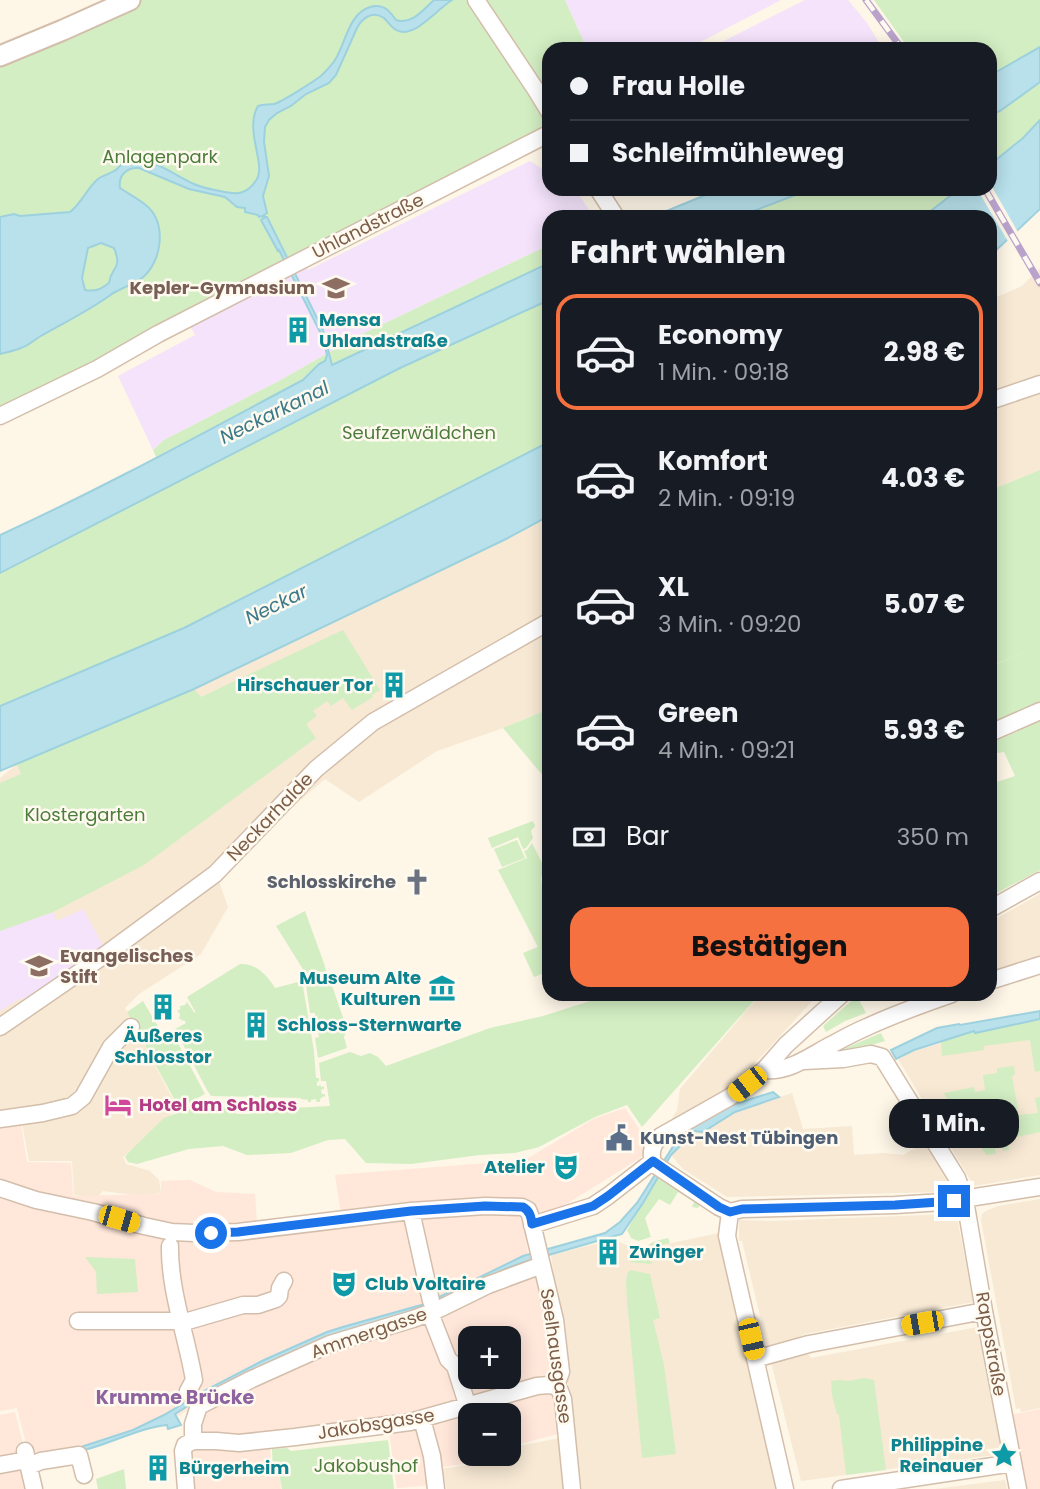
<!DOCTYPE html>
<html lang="de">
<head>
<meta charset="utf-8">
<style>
  :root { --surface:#171b24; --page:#242831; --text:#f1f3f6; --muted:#9ea1a6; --line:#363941; --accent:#f57140 }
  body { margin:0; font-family:Poppins,sans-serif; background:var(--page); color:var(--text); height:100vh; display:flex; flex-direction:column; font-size:26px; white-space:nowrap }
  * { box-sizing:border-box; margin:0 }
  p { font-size:23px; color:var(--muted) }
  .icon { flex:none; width:38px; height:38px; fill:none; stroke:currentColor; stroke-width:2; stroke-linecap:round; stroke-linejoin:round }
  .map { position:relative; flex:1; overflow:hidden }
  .panel { position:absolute; left:542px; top:210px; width:455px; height:791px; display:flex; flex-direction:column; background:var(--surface); border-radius:21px; box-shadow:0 4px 18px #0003 }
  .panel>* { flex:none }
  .guide { position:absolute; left:542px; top:42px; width:455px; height:154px; border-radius:21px; box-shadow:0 4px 18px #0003; display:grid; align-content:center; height:154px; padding:0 28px; background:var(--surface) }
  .fabs { position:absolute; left:458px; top:1326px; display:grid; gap:14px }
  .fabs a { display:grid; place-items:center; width:63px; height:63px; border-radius:14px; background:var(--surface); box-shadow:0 4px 18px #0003; font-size:35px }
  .end { position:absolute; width:32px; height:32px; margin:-16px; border:9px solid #1a73e8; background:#fff; box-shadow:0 0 0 4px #fff }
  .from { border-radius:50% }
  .bubble { position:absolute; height:49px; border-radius:21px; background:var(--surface); box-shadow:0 4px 18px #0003; font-size:23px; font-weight:700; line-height:49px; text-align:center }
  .car { position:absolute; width:21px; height:42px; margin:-21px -10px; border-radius:9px; box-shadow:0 0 5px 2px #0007; background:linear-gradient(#f5c518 24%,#345 0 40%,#f5c518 0 76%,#345 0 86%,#f5c518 0) }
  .guide b { display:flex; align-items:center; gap:24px; height:66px; font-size:26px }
  .guide b+b { border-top:2px solid var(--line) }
  .guide i { width:18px; height:18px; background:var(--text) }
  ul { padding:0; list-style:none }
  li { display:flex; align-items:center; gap:21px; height:116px; margin:0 14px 10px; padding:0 14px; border:4px solid transparent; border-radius:21px }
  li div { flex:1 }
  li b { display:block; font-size:26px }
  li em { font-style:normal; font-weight:700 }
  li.selected { border-color:var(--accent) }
  li>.icon { width:63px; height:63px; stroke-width:1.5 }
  h2 { padding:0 28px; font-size:32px; line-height:84px }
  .pay { display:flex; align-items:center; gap:18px; height:77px; padding:0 28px; font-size:26px }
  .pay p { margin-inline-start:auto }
  .cta { display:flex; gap:14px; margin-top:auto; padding:14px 28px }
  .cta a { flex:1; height:80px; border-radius:21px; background:var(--accent); color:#111; font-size:28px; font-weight:700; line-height:80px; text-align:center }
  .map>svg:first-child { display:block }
</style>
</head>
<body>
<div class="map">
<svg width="1040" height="1489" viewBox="0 0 1040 1489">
  <rect width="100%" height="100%" fill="#fef6e7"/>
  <path fill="#f7e9d4" d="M1040,268V470L991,490L990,300L1022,286Z
    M549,516V709L503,728L437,751L359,802L325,779L216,873L228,907L201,954L139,994L125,1008L178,1109L123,1157L126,1164L150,1171L159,1180L161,1193L141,1196L103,1191L96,1198L74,1195L72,1161H29L22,1123L0,1121V778L17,764L194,689L506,539Z
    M1040,894V958L991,975L990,922Z
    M763,994H812L815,998L748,1071L722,1092L669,1124L677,1110L680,1089L751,1005Z
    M1040,1020V1175L974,1186L898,1059L914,1051L973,1034Z
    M792,1093L803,1129L852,1126L854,1155L884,1153L903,1155L924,1143L951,1184L945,1192L727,1197L683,1169L671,1155L695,1131L703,1132L735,1112Z
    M1040,1199V1408L1021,1412L1020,1408L1016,1409L981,1220L982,1214L986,1211L998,1206Z
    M954,1214L957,1217L973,1302L805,1334L787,1342L769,1346L767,1345L742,1241H739V1220L771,1221Z
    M719,1233L740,1315L777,1489H582L551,1255L591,1245L617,1241L631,1247H653Z
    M978,1327L1002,1454L801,1481L771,1362L803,1354L809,1355L811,1358Z
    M560,1438L566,1489H447L441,1469L508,1459L513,1447Z
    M1005,1480L1007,1489H935Z"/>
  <path fill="#ffe7da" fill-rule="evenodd" d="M625,1108L643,1135L645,1155L525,1230L529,1266L193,1407L160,1427L134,1433L89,1449L30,1459L17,1408L0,1411V1123L21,1124L27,1162L71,1163L73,1196L161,1194V1181L190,1180L216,1192L255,1194L257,1223L341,1214L335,1175L525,1160L595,1118Z
    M538,1272L555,1345L561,1433L513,1446L509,1454V1416H471V1454H509L507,1458L436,1468V1485L397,1488L389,1431L270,1445L272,1474H279L281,1489H191L188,1450L198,1408L327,1350ZM471,1339H509V1377H471Z
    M1040,1409V1489H1020L1005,1416Z
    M15,1412L34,1489H0V1415Z"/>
  <path fill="#f4e3fb" d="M565,0H781L687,49H587Z
    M805,0H848L867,23L883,49H708Z
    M530,161L549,173L550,189H575L594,217H550L549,245L356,337L279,381L164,440L153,450L118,376L195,335L180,307L295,245L308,270Z
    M83,909L104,947L25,1002L21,998L0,1011V931L53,912L57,921Z"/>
  <path fill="#d3eec3" d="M130,0H565L587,49H550L549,133L0,416V56Z
    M874,0H1040V47L991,75L990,49H909Z
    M1040,82V120L1023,138L991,164L990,115L1000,111Z
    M811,189H959L923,217H738Z
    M549,245V263L333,365L156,457L153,450L164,440L279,381L356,337Z
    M549,299V442L184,628L0,706V573L400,368Z
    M1040,470V702L992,724L991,717L996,712L991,697L990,667L1029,650L991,666V490Z
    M343,630L380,690L372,695L373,697L352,710L343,698L331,706L327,701L313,711L317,716L306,724L316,738L144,865L53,912L0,931V783L21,774L17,764L194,689L201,697Z
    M549,709V783L503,728Z
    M1040,721V870L991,896V784L1015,776L1004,752L991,754V743Z
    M533,821L535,826L531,831L533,838L526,848L523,849L518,837L492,848L488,838Z
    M517,840L525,858L502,867L494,849Z
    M532,843L547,873L541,877L545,919L549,922V926L546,927L547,934L549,937V971L534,977L523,953L538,947L498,870L527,858L524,851L527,850Z
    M305,911L325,966L324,967H325L327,976L329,977L328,980H330L347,1029L344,1037L347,1048L318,1058L315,1038L319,1037L318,1030L313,1031L311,1020L315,1018V1013H310L304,971L276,926Z
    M240,964C256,963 267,975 275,988L302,981L314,1051L316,1078H319V1081L317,1082V1086H319L320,1084L321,1087L324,1086V1090L323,1089L321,1090L322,1094H325V1098L324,1096L320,1099V1102H316V1099L311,1100V1102H308V1100L301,1099L300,1098L211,1096L207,1090L175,1029L186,1023L184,1020L182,1021L181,1019H179L180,1014L177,1010H180V1006L185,1005L187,1002L194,1012L196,1013L187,997Z
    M612,994H760L642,1127L627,1105L595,1117L539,1147L515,1153L480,1155L411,1164L366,1163L345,1139L328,1140L291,1153L247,1155L223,1146L189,1149L137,1164L128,1162L125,1157L128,1153L164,1118L191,1108L228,1107L237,1114H248L272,1109L330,1106L326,1081H321L319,1063L350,1052L361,1056L370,1053L378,1057L386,1066L490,1028L543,1016Z
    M857,996L866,1013L845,1021L826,1032L823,1026Z
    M143,1001L163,1035L172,1032L205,1094L179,1108L127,1012Z
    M1040,1019V1071L1035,1072L1030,1040L984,1046V1050L942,1056L941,1042L974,1031L976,1033Z
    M881,1033L885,1041L848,1052H836Z
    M1014,1066L1015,1075L1012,1076L1019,1115L1038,1113L1035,1098L1040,1097V1132L1008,1139L1009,1150L1003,1151L1000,1124L991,1125L996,1154L986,1155L975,1138L978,1136L959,1102L951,1106L944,1093L974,1087L975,1092L985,1090L983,1075L997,1073V1068Z
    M658,1178L701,1203L698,1208L692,1207L694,1202L678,1192L670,1205L659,1199L645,1218L651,1237L638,1241L631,1238L627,1230Z
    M668,1238L670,1243L648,1249L652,1264L630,1262L631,1259L641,1258C647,1242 652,1242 668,1238Z
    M85,1257L135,1259L138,1292L97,1294L96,1272Z
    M630,1270L650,1274L660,1318L653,1320L664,1365L676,1454L642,1458L627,1301L626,1281L628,1272Z
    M864,1378L874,1380L886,1470L846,1475L839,1415L837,1414L832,1395L831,1381L839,1380L848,1381Z
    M388,1440L394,1489H282L279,1474H273L272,1449L287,1448L291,1451Z
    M124,1469L126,1489H98L96,1479Z"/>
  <path fill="#b8e1eb" stroke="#9dd1de" stroke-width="2" fill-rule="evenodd" d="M434,0H452C441,7 422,27 412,30C407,32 401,33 396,30C391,27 388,22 384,18C373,10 362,18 357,28L336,75L329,83L306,94L291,106L277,113L269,120L265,127L264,142L269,176L263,196L267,213L264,215L265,217H267L323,330L332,365L549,263V300L400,368L0,573V535C103,488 203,433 303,380L319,364L325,361L327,355L323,338L279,250L278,251L261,220L264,218L262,216L259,217L258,215L245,212V208L237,207L225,197L189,189L139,168C127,167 118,175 120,188C129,194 139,199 147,206C167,224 162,262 142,278C132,286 119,288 109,296C87,312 63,323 39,337C33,341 28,346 21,348C14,351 7,352 0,354V217L14,214L20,216L70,212C82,203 87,188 98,179C103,175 111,174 117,169C121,165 123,162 130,161C152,156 175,176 194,184C202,188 212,189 220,191C237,195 247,195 257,179C266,164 244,130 258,106C264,104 269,105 274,104C282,102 314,81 321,76C325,72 332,65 335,60C346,43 348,14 370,7C383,3 389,10 396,20C412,25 423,10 434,0ZM101,243L114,248C123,270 111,266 109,283C101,289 96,292 85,290L82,278L88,248Z
    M1040,47V82L1000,111L991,115V75Z
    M1040,120V209L991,255L990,217H923L959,189H990L991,164L1023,138Z
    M720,189H811L738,217H652Z
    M549,442V516L506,539L194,689L0,771V706L184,628Z
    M1040,1011V1019L975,1033L974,1031L914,1050L896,1059L891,1050L937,1028L959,1024L960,1025Z
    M773,1092L779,1097L735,1112L703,1132L695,1131L671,1155L643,1203L622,1234L524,1262L505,1269L424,1309L364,1326L323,1339L278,1358L207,1394L175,1414L181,1425L168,1429L167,1425C139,1428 114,1442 88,1449C59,1455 29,1457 0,1460L81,1447L133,1430L164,1415L204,1391L264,1360L327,1332L346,1326L425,1304L523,1256L605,1233L620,1222L637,1203L674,1145L697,1124L732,1105Z"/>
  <path fill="#fef6e7" d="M991,185L1019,234L1009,243L977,189H990Z"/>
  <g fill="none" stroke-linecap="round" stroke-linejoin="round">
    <g stroke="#d3beab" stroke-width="19">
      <path id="minor" d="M476,0L536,90L550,113
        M598,189L616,217
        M990,401L1040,384
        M0,416L97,369L158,334L550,133
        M990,733L1040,711
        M990,909L1040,881
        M990,981L1040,965
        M842,994L786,1045L764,1070L730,1097L661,1136C653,1143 649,1153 654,1164L719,1207L730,1212L742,1209L895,1205L943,1202L1040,1187
        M0,1027L109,952L215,874L316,769L373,722L550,621
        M804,1061L843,1059L871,1054L882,1057L957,1178L965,1200L984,1311L1018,1489
        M764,1070C789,1073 811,1055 833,1044C844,1038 855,1032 867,1027C895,1014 923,1004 952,994
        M0,1119L43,1113L72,1106L83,1097L111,1047L131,1027
        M0,1188L36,1200L93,1212L144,1226L172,1232L194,1233L238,1232L411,1211L485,1206L522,1207L528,1210L530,1215L555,1320L561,1372L556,1386
        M411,1211L431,1301
        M730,1212L727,1236L785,1489
        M532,1225L593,1206L608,1196L653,1161
        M170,1246C169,1289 187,1338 194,1380L188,1391L199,1406
        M430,1313L448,1359L455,1366L468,1407
        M78,1321H188L243,1305H258L276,1299L279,1296L280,1288L284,1281
        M755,1359L809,1344L984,1311
        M556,1386L560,1391L563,1399L572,1489
        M199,1406L252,1379L330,1344L413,1319L435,1311L488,1285L542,1265
        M422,1419L432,1456L436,1489
        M193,1441H216L239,1443L295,1437L410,1422L537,1386L549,1385L556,1386
        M193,1441V1424L199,1406
        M25,1451L34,1489
        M0,1465L27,1460
        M29,1466L41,1461L79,1455L84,1475
        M186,1489L183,1451L185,1445L193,1441
        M841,1489L1013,1463"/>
    </g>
    <g stroke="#d3beab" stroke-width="23">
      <path id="tertiary" d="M0,56L63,30L130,0"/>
    </g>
    <use href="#minor" stroke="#fff" stroke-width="16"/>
    <use href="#tertiary" stroke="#fff" stroke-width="19"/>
    <g stroke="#baa3cb" stroke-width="7">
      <path id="rail" d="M866,0L902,49
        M985,189L1040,283"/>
    </g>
    <use href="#rail" stroke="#fffaef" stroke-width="4.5" stroke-dasharray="13" stroke-linecap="butt"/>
  </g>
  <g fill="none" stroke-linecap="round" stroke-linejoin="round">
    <path stroke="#1a73e8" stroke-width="9" d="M211,1233L238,1232L411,1211L485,1206L523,1207C530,1211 531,1217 532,1224L593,1206L608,1196L653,1161L719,1207L730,1212L742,1209L895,1205L954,1201"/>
  </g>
  <defs>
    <g id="school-bare" transform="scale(2.1)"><path d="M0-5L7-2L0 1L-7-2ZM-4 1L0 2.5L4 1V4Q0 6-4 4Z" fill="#8d6e63" stroke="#fffaef" stroke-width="2.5" paint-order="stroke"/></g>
    <g id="building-bare" transform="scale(2.1)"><path d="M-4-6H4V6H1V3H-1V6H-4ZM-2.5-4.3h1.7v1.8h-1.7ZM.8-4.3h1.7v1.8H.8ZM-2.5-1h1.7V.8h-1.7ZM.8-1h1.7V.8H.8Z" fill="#0f9aa8" stroke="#fffaef" stroke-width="2.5" paint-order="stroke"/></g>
    <g id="church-bare" transform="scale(2.1)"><path d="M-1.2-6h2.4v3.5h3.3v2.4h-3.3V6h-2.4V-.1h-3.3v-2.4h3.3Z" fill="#6b7280" stroke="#fffaef" stroke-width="2.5" paint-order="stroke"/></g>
    <g id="university-bare" transform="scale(2.1)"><path d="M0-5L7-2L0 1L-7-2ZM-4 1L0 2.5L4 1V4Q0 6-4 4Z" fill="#8d6e63" stroke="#fffaef" stroke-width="2.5" paint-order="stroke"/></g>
    <g id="museum-bare" transform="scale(2.1)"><path d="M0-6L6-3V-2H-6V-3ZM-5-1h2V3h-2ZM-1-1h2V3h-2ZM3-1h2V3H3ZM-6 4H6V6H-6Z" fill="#0f9aa8" stroke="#fffaef" stroke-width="2.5" paint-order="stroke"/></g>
    <g id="hotel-bare" transform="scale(2.1)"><path d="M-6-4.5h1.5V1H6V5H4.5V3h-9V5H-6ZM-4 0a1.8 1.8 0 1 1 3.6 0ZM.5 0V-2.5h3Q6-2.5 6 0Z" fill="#d1479c" stroke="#fffaef" stroke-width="2.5" paint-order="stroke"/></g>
    <g id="civic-bare" transform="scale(2.1)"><path d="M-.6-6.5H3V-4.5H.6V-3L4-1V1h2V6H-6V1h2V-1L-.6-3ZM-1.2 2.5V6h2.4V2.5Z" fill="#5c6f8a" stroke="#fffaef" stroke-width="2.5" paint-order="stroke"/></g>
    <g id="theatre-bare" transform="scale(2.1)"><path d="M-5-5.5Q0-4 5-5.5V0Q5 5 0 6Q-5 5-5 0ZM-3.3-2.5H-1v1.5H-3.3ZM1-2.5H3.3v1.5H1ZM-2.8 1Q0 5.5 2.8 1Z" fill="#0f9aa8" stroke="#fffaef" stroke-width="2.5" paint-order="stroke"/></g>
    <g id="sight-bare" transform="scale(2.1)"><path d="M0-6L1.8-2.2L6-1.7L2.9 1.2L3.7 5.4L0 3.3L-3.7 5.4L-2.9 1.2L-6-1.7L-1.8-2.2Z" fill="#0f9aa8" stroke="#fffaef" stroke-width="2.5" paint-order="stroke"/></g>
  </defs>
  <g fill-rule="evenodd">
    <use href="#school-bare" x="336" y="288"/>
    <use href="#building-bare" x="298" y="330"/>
    <use href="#building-bare" x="394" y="685"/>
    <use href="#church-bare" x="417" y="882"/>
    <use href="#university-bare" x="39" y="966"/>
    <use href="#museum-bare" x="442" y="988"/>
    <use href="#building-bare" x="163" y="1007"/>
    <use href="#building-bare" x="256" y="1025"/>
    <use href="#hotel-bare" x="118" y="1105"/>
    <use href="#civic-bare" x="619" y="1138"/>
    <use href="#theatre-bare" x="566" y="1167"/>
    <use href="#building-bare" x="608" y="1252"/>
    <use href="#theatre-bare" x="344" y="1284"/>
    <use href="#sight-bare" x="1004" y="1455"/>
    <use href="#building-bare" x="158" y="1468"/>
  </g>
  <g text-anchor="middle" stroke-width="5" stroke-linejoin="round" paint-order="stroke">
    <g font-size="18" fill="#4c7d3c" stroke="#fffaef">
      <text x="160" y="163">Anlagenpark</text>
      <text x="419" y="439">Seufzerwäldchen</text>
      <text x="85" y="821">Klostergarten</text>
      <text x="366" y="1472">Jakobushof</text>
    </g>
    <g font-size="18" fill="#7c5d48" stroke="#fffaef">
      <text transform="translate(368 226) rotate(-27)" y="6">Uhlandstraße</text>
      <text transform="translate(270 817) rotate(-46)" y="6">Neckarhalde</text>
      <text transform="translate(369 1333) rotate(-19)" y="6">Ammergasse</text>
      <text transform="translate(991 1344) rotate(80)" y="6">Rappstraße</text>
      <text transform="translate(556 1356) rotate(82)" y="6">Seelhausgasse</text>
      <text transform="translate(376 1424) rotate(-9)" y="6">Jakobsgasse</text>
    </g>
    <g font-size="18" font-weight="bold" fill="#785e54" stroke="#fffaef" text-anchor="end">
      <text x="315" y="294">Kepler-Gymnasium</text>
      <text x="60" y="962" text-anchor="start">Evangelisches<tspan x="60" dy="21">Stift</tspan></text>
    </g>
    <g font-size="18" font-weight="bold" fill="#0d838f" stroke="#fffaef" text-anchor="start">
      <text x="319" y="326">Mensa<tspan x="319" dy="21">Uhlandstraße</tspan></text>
      <text x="373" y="691" text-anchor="end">Hirschauer Tor</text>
      <text x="421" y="984" text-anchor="end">Museum Alte<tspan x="421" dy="21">Kulturen</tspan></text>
      <text x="277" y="1031">Schloss-Sternwarte</text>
      <text x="163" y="1042" text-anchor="middle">Äußeres<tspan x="163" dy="21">Schlosstor</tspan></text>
      <text x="545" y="1173" text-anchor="end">Atelier</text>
      <text x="629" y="1258">Zwinger</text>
      <text x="365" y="1290">Club Voltaire</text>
      <text x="983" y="1451" text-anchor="end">Philippine<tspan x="983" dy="21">Reinauer</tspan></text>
      <text x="179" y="1474">Bürgerheim</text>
    </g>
    <g font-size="18" font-weight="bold" fill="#5b616d" stroke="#fffaef" text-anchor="end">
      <text x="396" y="888">Schlosskirche</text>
    </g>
    <g font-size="18" font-weight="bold" fill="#b23c85" stroke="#fffaef" text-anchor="start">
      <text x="139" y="1111">Hotel am Schloss</text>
    </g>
    <g font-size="18" font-weight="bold" fill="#4e5e75" stroke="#fffaef" text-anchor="start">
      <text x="640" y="1144">Kunst-Nest Tübingen</text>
    </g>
    <g font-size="19" font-style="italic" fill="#3b798a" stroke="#fffaef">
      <text transform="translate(274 412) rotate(-26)" y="7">Neckarkanal</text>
      <text transform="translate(276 604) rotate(-26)" y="7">Neckar</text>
    </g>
    <g font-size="19" font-weight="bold" fill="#8e639f" stroke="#fffaef">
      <text x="175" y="1404">Krumme Brücke</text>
    </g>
  </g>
</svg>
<div class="fabs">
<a>+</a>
<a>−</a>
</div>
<i class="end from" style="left:211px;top:1233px"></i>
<i class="end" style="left:954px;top:1201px"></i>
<div class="bubble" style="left:889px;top:1099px;width:130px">1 Min.</div>
<i class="car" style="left:747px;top:1084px;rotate:232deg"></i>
<i class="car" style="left:119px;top:1219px;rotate:106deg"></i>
<i class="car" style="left:922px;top:1323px;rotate:260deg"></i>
<i class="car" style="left:751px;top:1339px;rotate:167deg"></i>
<div class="guide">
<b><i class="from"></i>Frau Holle</b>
<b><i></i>Schleifmühleweg</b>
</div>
<section class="panel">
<h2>Fahrt wählen</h2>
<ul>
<li class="selected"><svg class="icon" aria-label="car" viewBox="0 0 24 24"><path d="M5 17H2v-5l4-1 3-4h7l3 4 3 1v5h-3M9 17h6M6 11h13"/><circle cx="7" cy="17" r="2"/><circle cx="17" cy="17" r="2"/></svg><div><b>Economy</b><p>1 Min. · 09:18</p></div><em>2.98 €</em></li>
<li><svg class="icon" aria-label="car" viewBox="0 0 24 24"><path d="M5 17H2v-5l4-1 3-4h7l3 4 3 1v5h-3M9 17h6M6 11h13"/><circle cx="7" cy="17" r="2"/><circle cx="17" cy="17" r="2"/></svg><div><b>Komfort</b><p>2 Min. · 09:19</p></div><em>4.03 €</em></li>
<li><svg class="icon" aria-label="car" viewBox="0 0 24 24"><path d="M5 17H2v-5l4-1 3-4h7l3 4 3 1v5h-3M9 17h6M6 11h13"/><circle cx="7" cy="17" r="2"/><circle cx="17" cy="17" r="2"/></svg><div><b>XL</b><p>3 Min. · 09:20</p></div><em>5.07 €</em></li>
<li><svg class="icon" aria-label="car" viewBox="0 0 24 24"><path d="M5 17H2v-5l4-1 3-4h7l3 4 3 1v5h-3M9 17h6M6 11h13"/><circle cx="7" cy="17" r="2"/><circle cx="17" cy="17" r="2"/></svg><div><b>Green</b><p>4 Min. · 09:21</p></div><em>5.93 €</em></li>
</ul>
<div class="pay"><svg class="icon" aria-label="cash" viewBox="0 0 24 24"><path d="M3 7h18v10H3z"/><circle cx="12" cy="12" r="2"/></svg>Bar<p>350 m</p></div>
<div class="cta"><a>Bestätigen</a></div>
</section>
</div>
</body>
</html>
